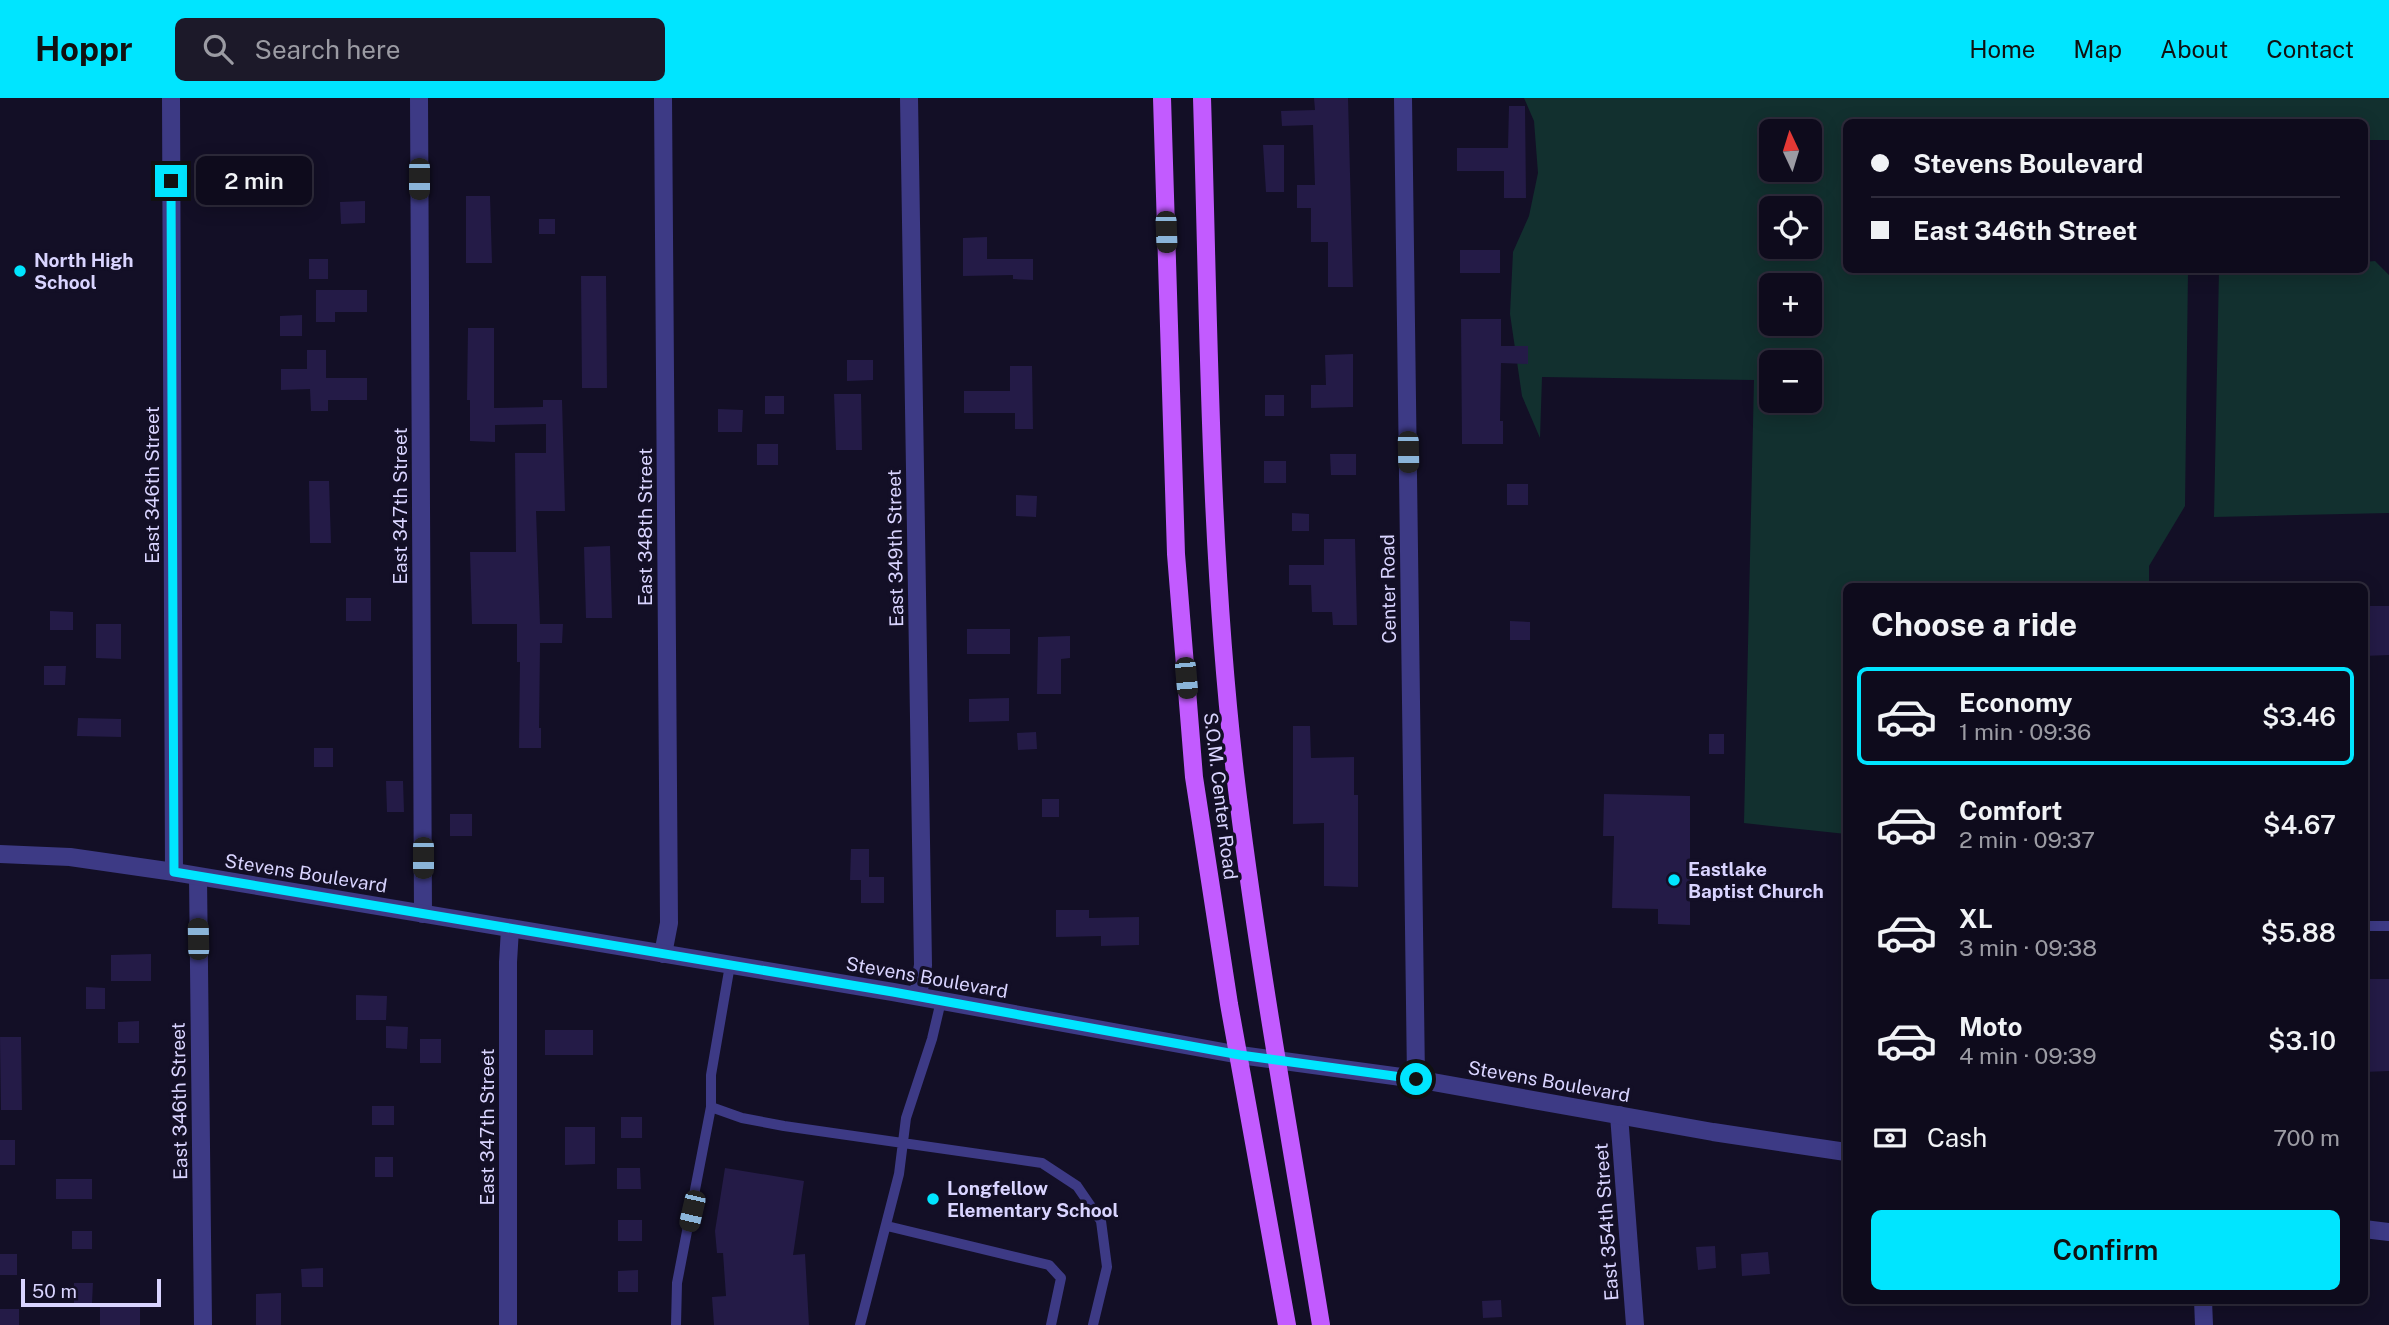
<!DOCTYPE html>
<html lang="en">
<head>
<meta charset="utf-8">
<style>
  :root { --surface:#0e0b1c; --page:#1c1929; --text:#f1f3f6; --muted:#9b9ba3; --line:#2e2b3b; --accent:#00e5ff }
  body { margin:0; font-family:"Public Sans",sans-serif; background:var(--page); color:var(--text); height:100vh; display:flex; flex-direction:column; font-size:26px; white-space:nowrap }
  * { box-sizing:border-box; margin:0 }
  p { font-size:23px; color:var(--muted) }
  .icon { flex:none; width:38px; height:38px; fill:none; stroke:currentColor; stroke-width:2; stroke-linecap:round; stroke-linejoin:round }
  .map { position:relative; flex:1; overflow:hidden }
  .panel { position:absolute; left:1843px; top:485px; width:525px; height:721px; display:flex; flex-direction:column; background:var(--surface); border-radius:10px; box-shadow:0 4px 18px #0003,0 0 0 2px var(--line) }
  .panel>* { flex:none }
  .top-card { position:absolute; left:1843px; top:21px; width:525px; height:154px; border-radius:10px; box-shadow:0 4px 18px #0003,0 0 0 2px var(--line); display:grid; align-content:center; height:154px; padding:0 28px; background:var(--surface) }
  .needle { width:46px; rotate:356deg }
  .controls { position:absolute; left:1759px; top:21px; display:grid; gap:14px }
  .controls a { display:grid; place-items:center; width:63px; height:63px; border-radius:10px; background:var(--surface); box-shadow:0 4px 18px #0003,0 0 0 2px var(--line); font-size:35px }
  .scale { position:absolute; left:21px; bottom:18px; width:140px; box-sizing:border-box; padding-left:7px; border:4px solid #d9d4ff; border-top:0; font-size:19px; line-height:24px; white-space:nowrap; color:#d9d4ff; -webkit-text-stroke:5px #130f26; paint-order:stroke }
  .end { position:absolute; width:32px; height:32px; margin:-16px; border:9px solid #00e5ff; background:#111; box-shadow:0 0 0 4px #111 }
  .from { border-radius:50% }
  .bubble { position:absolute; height:49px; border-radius:10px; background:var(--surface); box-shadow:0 4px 18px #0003,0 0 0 2px var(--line); font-size:23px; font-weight:600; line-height:49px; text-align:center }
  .car { position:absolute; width:21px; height:42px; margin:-21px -10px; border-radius:9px; box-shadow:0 0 5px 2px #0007; background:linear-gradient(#222 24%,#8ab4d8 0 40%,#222 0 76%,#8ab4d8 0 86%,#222 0) }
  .top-card b { display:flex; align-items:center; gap:24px; height:66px; font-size:26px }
  .top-card b+b { border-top:2px solid var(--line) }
  .top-card i { width:18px; height:18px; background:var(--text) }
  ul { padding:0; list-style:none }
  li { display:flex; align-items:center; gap:21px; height:98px; margin:0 14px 10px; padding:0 14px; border:4px solid transparent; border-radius:10px }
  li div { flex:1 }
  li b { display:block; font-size:26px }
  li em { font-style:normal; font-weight:600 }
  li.selected { border-color:var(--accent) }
  li>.icon { width:63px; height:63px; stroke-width:1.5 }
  h2 { padding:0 28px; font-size:32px; line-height:84px }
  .pay { display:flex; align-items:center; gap:18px; height:77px; padding:0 28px; font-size:26px }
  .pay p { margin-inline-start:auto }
  .cta { display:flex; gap:14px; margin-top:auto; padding:14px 28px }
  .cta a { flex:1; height:80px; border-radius:10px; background:var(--accent); color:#111; font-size:28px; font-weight:600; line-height:80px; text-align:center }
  header { display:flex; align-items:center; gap:42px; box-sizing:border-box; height:98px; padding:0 35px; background:var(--accent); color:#111 }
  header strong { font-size:33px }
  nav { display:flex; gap:38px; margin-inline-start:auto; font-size:24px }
  .search { width:490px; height:63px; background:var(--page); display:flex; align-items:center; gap:18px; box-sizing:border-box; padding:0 24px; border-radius:10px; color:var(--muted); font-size:26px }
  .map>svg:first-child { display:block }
</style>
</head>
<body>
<header>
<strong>Hoppr</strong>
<div class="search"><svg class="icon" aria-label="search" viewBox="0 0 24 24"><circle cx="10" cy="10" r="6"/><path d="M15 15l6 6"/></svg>Search here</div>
<nav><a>Home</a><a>Map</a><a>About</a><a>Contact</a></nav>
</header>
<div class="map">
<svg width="2389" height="1227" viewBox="0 0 2389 1227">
  <rect width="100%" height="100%" fill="#130f26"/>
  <path fill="#12302f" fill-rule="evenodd" d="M1524,0H2389V42H2364V24H1846V172H2188L2185,408L2149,468V488H1846V736L1744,725L1754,282L1542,279L1540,340L1522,298L1510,216L1513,154L1529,118L1538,75L1534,23ZM1771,33H1810V72H1771ZM1771,110H1810V149H1771ZM1771,187H1810V226H1771ZM1771,264H1810V303H1771Z
    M2375,163L2389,177V415L2214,419L2219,172H2364V164Z"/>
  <path fill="#241b47" d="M1314,0H1348L1353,189H1328V144H1311V110H1297V87H1315L1313,27L1282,28L1281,13L1315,12Z
    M1509,8H1525L1526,100H1504V73H1457V50H1508Z
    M1263,47H1284V94H1266Z
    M466,98H490L492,165H466Z
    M365,103V125L341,126L340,104Z
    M539,121H555V136H539Z
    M987,139V161H1033V182L1013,181V177L963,178V140Z
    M1460,152H1500V175H1460Z
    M309,161H328V181H309Z
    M581,178H606L607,290H582Z
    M316,192H367V214H335V224H316Z
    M302,217V238H280V218Z
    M1461,221H1501V248H1528V266L1501,265L1500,323H1503V346H1462Z
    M468,230H494V310L543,309V302H562L565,413H536L540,526H563L562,545H540L539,630H541V650H519L520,564H517V526H472L470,454H516L515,355H546V326L495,327V344L470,343V302H467Z
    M307,252H326V280H367V302H328V313H311L310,291L281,292V271H307Z
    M1353,256V309L1311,310V287H1326L1325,257Z
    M847,262H873V282L847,283Z
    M1010,268H1032L1033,331H1015V315H964V293H1010Z
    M834,296H861L862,352H836Z
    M1265,297H1284V318H1265Z
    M765,298H784V316H765Z
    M718,311L743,312L742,334H718Z
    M757,346H778V367H757Z
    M1330,356H1356V377H1331Z
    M1264,363H1286V385H1264Z
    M309,383H329L331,445H310Z
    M1507,386H1528V407H1507Z
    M1016,397L1037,398L1036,419L1016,418Z
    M1292,415L1309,416V433H1292Z
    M1324,441H1355L1357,527H1333L1332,514H1312L1311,487H1289V467H1324Z
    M610,448L612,520H586L584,449Z
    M346,500H371V523H346Z
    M2364,508H2389V557L2364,558Z
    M50,513L73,514V532H50Z
    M1510,523L1530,524V542H1510Z
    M96,526H121V561L96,560Z
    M967,531H1010V556H967Z
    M1070,538V560L1061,561V596H1037L1038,539Z
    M44,568H66L65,587H44Z
    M1009,600V623L969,624V601Z
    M78,620L121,621V639L77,638Z
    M1293,628H1310L1311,660L1354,659V697H1358V789L1324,788V725L1293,726Z
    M1036,634L1037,651L1018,652L1017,635Z
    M1709,636H1724V656H1709Z
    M314,650H333V669H314Z
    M386,683H403L404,714H387Z
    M1604,696L1690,698V827L1658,826V811L1612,810L1614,738H1603Z
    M1042,701H1059V719H1042Z
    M450,716H472V738H450Z
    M851,751H869V779H884V805H861V782H850Z
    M1056,812H1089V820L1139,819V847L1101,848V838L1056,839Z
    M151,856V883H111V857Z
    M2364,881H2389V973L2364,974Z
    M86,889L105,890V911H86Z
    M356,897L387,898L386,922H356Z
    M139,923V945H118V924Z
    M386,928L408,929L407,951L386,950Z
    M545,932H593V957H545Z
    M0,939H21L22,1012H1Z
    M420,941H441V965H420Z
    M372,1008H394V1027H372Z
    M621,1019H642V1040H621Z
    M565,1029H595V1066L565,1067Z
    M0,1042H15V1067H0Z
    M375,1059H393V1079H375Z
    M617,1070H640L641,1091H617Z
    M725,1070L804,1083L793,1157L805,1156L809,1227H714L712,1199L726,1198L723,1155H717L715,1133Z
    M56,1081H92V1101H56Z
    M618,1122H642V1143H618Z
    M72,1133H92V1151H72Z
    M1715,1148L1716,1170L1698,1172L1696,1149Z
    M1768,1154L1770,1176L1742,1178L1741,1156Z
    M0,1156H17V1177H0Z
    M323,1170V1189H302L301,1171Z
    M638,1172V1194H618V1173Z
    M74,1185H93L92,1205H74Z
    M281,1195V1227H256V1196Z
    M1501,1202L1502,1219L1483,1220L1482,1203Z
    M100,1208H140V1227H100Z
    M0,1211H19V1227H0Z"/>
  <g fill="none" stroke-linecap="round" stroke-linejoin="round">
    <path stroke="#3d3a85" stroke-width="10" d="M2364,828H2389
      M711,1009L742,1020L784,1028L1042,1065L1077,1088L1101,1123L1107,1169L1093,1227
      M887,1128L1049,1167L1061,1180L1051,1227
      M676,1227L677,1185L711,1009V977L730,867
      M860,1227L899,1076L906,1020L932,941L941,903"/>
    <path stroke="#3d3a85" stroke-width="18" d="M171,0L174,774
      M419,0L423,816
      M909,0L923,867L918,898
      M1403,0L1416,981
      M198,779L203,1227
      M663,856L669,825L663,0
      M1619,1017L1635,1227
      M2203,1202L2204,1227
      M508,1227V864L510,831"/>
    <path stroke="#3d3a85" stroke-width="18" d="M0,756L70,759L174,774L893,894L1240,957L1416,981L1713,1034L1846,1054
      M2364,1131L2389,1134"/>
    <path stroke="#c25bff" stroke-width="18" d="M1162,0L1176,456L1194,679L1229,906L1287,1227
      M1202,0C1209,225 1209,451 1235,675C1257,860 1291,1043 1321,1227"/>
  </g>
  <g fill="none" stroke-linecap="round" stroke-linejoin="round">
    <path stroke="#00e5ff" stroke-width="9" d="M171,83L174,774L893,894L1240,957L1416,981"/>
  </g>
  <g fill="#00e5ff" stroke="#130f26" stroke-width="2.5">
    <circle cx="20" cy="173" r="7"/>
    <circle cx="1674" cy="782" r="7"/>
    <circle cx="933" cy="1101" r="7"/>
  </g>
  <g text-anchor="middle" stroke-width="7" stroke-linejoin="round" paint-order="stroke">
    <g font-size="19" font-weight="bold" fill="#d9d4ff" stroke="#130f26" text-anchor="start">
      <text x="34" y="169">North High<tspan x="34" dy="22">School</tspan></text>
      <text x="1688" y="778">Eastlake<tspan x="1688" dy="22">Baptist Church</tspan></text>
      <text x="947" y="1097">Longfellow<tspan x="947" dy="22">Elementary School</tspan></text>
    </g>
    <g font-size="19" fill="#d9d4ff" stroke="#130f26">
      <text transform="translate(152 387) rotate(-90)" y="7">East 346th Street</text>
      <text transform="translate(400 408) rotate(-90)" y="7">East 347th Street</text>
      <text transform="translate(645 429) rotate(-90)" y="7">East 348th Street</text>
      <text transform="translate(895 450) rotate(-91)" y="7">East 349th Street</text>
      <text transform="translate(1388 491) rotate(-91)" y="7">Center Road</text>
      <text transform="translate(1221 698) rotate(83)" y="7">S.O.M. Center Road</text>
      <text transform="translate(306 775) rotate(9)" y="7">Stevens Boulevard</text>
      <text transform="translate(927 879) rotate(10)" y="7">Stevens Boulevard</text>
      <text transform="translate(1549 983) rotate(10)" y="7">Stevens Boulevard</text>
      <text transform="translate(179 1003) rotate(-91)" y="7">East 346th Street</text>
      <text transform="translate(487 1029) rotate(-90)" y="7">East 347th Street</text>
      <text transform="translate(1606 1124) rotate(-94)" y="7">East 354th Street</text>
    </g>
  </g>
</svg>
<div class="controls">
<a><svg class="needle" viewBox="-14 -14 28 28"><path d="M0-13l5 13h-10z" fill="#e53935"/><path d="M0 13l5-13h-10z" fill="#9b9ba3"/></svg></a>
<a><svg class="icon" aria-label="locate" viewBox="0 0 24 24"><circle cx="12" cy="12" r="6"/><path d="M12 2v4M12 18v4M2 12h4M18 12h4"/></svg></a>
<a>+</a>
<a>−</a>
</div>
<div class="scale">50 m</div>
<i class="end from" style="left:1416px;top:981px"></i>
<i class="end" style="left:171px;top:83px"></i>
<div class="bubble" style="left:196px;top:58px;width:116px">2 min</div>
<i class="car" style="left:419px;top:81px;rotate:180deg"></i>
<i class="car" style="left:1166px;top:134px;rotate:178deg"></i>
<i class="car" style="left:1408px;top:354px;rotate:179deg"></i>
<i class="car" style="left:1186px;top:580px;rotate:175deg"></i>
<i class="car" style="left:423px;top:760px;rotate:180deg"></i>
<i class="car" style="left:198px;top:841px;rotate:359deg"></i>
<i class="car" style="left:692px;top:1113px;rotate:193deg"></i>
<div class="top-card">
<b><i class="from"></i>Stevens Boulevard</b>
<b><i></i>East 346th Street</b>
</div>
<section class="panel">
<h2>Choose a ride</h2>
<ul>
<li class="selected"><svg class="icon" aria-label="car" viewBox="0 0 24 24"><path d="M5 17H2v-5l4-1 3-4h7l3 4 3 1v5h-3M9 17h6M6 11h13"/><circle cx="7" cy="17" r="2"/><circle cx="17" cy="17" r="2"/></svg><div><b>Economy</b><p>1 min · 09:36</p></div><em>$3.46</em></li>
<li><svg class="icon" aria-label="car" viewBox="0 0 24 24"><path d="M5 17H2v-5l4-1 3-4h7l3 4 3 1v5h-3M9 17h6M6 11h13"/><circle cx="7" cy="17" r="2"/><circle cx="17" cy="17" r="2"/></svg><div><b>Comfort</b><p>2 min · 09:37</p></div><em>$4.67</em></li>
<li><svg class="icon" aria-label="car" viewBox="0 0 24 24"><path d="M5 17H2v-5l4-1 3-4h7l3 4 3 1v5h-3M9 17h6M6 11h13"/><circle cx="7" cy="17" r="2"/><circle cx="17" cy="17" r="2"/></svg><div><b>XL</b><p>3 min · 09:38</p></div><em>$5.88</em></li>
<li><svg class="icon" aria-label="car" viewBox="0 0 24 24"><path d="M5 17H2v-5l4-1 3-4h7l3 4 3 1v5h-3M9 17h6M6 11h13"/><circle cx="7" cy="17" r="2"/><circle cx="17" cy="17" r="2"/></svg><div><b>Moto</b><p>4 min · 09:39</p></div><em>$3.10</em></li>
</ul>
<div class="pay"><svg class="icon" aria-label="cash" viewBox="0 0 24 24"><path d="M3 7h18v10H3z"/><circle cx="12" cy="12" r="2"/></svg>Cash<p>700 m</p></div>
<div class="cta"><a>Confirm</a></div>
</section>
</div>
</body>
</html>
